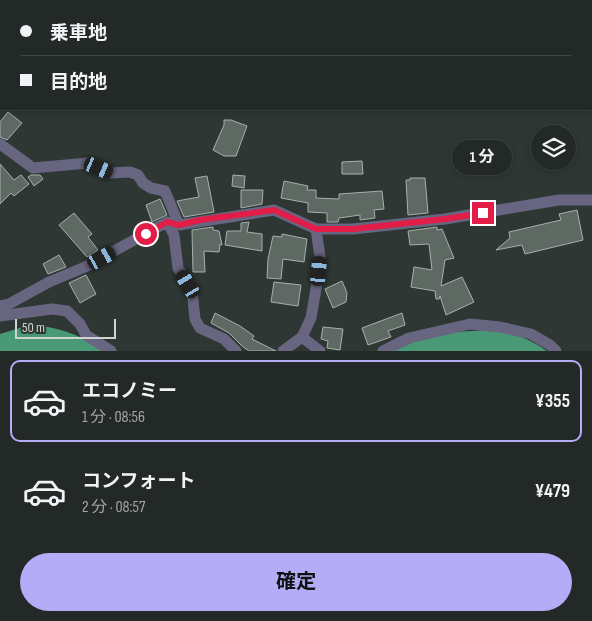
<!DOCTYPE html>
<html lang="ja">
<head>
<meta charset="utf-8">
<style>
  :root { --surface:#222926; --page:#2e3532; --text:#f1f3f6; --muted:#a2a6a7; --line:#3f4543; --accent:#b5acf8 }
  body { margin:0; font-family:"Sofia Sans Condensed","Noto Sans JP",sans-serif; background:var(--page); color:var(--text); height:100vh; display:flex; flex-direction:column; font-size:19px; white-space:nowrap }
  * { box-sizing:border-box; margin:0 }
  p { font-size:16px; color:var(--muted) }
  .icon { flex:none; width:28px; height:28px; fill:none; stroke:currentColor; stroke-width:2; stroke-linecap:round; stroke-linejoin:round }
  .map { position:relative; height:351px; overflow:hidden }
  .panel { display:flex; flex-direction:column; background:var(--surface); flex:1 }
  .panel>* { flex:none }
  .banner { position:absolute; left:0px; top:0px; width:592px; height:110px; box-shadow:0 2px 8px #0003,0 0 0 1px var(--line); display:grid; align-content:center; height:110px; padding:0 20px; background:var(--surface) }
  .controls { position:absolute; left:531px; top:125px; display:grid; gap:10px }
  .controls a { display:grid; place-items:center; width:45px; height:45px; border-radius:50%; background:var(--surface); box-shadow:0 2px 8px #0003,0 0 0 1px var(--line); font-size:25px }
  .scale { position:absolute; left:15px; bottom:12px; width:101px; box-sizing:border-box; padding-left:5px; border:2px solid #cfd4d1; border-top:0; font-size:14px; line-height:18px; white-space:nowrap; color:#cfd4d1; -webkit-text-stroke:4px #2e3733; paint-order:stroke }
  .end { position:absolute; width:22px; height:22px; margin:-11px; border:6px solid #e11d48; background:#fff; box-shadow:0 0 0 2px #fff }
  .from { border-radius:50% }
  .bubble { position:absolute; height:35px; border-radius:18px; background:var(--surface); box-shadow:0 2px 8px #0003,0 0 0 1px var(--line); font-size:16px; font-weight:700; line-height:35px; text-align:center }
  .car { position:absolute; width:15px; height:30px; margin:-15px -8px; border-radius:6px; box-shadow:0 0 4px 1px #0007; background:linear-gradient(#222 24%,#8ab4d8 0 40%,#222 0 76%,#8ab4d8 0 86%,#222 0) }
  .banner b { display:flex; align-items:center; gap:18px; height:48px; font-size:19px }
  .banner b+b { border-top:1px solid var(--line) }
  .banner i { width:12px; height:12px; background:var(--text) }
  ul { padding:9px 0 0; list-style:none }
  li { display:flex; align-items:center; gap:15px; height:82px; margin:0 10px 8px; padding:0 10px; border:2px solid transparent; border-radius:10px }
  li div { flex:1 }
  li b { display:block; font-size:19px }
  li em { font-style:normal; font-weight:700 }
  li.selected { border-color:var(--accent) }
  li>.icon { width:45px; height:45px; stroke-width:1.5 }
  .button { display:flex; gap:10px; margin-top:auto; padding:10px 20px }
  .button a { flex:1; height:58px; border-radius:30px; background:var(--accent); color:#111; font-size:20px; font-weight:700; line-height:58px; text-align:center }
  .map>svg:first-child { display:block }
</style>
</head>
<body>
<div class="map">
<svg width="592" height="351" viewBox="0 0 592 351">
  <rect width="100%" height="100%" fill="#2e3733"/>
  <path fill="#205b44" d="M141,0H592V84L591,1Z"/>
  <path fill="#499977" d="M33,324C61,329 80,334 103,351H0V334Z
    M488,330C512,333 527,337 547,351H393L425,337L454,332Z"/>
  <path fill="#5f6964" stroke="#a7b1ac" d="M8,112L22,123L7,140L0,137V122Z
    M224,120H231L247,126L236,156H224L213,150L224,125Z
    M362,161L363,174H342V162Z
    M0,164L14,180L21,175L29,184L14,196L11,193L0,204Z
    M31,175H40L43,179L34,186L28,177Z
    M233,175L245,176L244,188L232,186Z
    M207,176L214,212L184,217L177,201L199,197L195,178Z
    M410,178H425L428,213L408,215L406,180H410Z
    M284,181L308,186L307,190H316V198L339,199V194L382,191L384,209L374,210L375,218L360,220V215L339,218L338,222H327V213L308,212V203L281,198Z
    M241,190H263L262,204L241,208Z
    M160,199L167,215L152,222L146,205Z
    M577,210L583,240L525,254L522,245L496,250L510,238L509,232L561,220L559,214Z
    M74,213L92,234L88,237L98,250L87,257L59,225Z
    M249,222L247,232L262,234V251L225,245L227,231H241V223Z
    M213,227V230L219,231L222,245L220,244L219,252L204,251L205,272H193L192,230Z
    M437,227V230L442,229L454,258L445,260L441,286L462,277L474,302L446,315L440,296L439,299H436L435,291L411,287L414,267L432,270L429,244L410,245L408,231Z
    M282,234L307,239L304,262L283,259L281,279L267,278L268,259L273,236L282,237Z
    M59,255L66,267L48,274L43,264Z
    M86,275L96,294L80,303L69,283Z
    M342,281L347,293L346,302L333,308L325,289Z
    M274,282L301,285L298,306L271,302Z
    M215,313L240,326L254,336L252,339L276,351H249L242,346L229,333L211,323Z
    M402,313L405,325L388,331L391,337L368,345L362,328Z
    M323,327L343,329L340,350L327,348L328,341L321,339Z"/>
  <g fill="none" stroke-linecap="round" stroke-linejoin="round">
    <path stroke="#676580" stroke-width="11" d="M0,144L33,168L88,163L110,173L130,172L138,175L143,183L151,188L165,191L179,225
      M167,222L174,235L178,268L192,290L195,319L200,328L224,339L236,351
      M316,229L320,257L319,271L311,318L302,337L320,351
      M0,306L9,304L49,282L85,267L167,222L179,225L274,210L316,229H353L445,219L559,200H592
      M0,316L52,309L67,311L80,324L86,335L111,351
      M283,351L302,337
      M383,351L409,338L470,324L500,327L531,334L550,345L556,351"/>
  </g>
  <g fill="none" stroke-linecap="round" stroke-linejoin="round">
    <path stroke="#e11d48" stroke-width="6" d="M146,234L167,222L179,225L200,220L274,210L316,229H353L445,219L483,213"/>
  </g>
</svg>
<div class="controls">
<a><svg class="icon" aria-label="layers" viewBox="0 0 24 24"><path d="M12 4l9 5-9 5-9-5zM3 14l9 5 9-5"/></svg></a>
</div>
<div class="scale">50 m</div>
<i class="end from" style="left:146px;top:234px"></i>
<i class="end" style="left:483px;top:213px"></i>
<div class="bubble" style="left:452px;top:140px;width:60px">1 分</div>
<i class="car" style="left:99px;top:168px;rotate:113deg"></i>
<i class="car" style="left:102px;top:258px;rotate:61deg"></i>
<i class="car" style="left:319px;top:271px;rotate:5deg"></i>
<i class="car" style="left:188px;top:284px;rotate:329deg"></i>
<div class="banner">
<b><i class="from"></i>乗車地</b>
<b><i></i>目的地</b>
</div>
</div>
<section class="panel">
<ul>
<li class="selected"><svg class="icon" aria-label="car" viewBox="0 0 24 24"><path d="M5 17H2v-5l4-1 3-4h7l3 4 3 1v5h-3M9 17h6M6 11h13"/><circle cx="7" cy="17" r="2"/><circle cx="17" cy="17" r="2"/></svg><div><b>エコノミー</b><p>1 分 · 08:56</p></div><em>¥355</em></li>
<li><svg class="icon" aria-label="car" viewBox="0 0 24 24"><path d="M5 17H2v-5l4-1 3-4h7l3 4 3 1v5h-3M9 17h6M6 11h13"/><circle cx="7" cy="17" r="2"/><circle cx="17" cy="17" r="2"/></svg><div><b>コンフォート</b><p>2 分 · 08:57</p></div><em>¥479</em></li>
</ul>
<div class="button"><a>確定</a></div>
</section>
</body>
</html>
